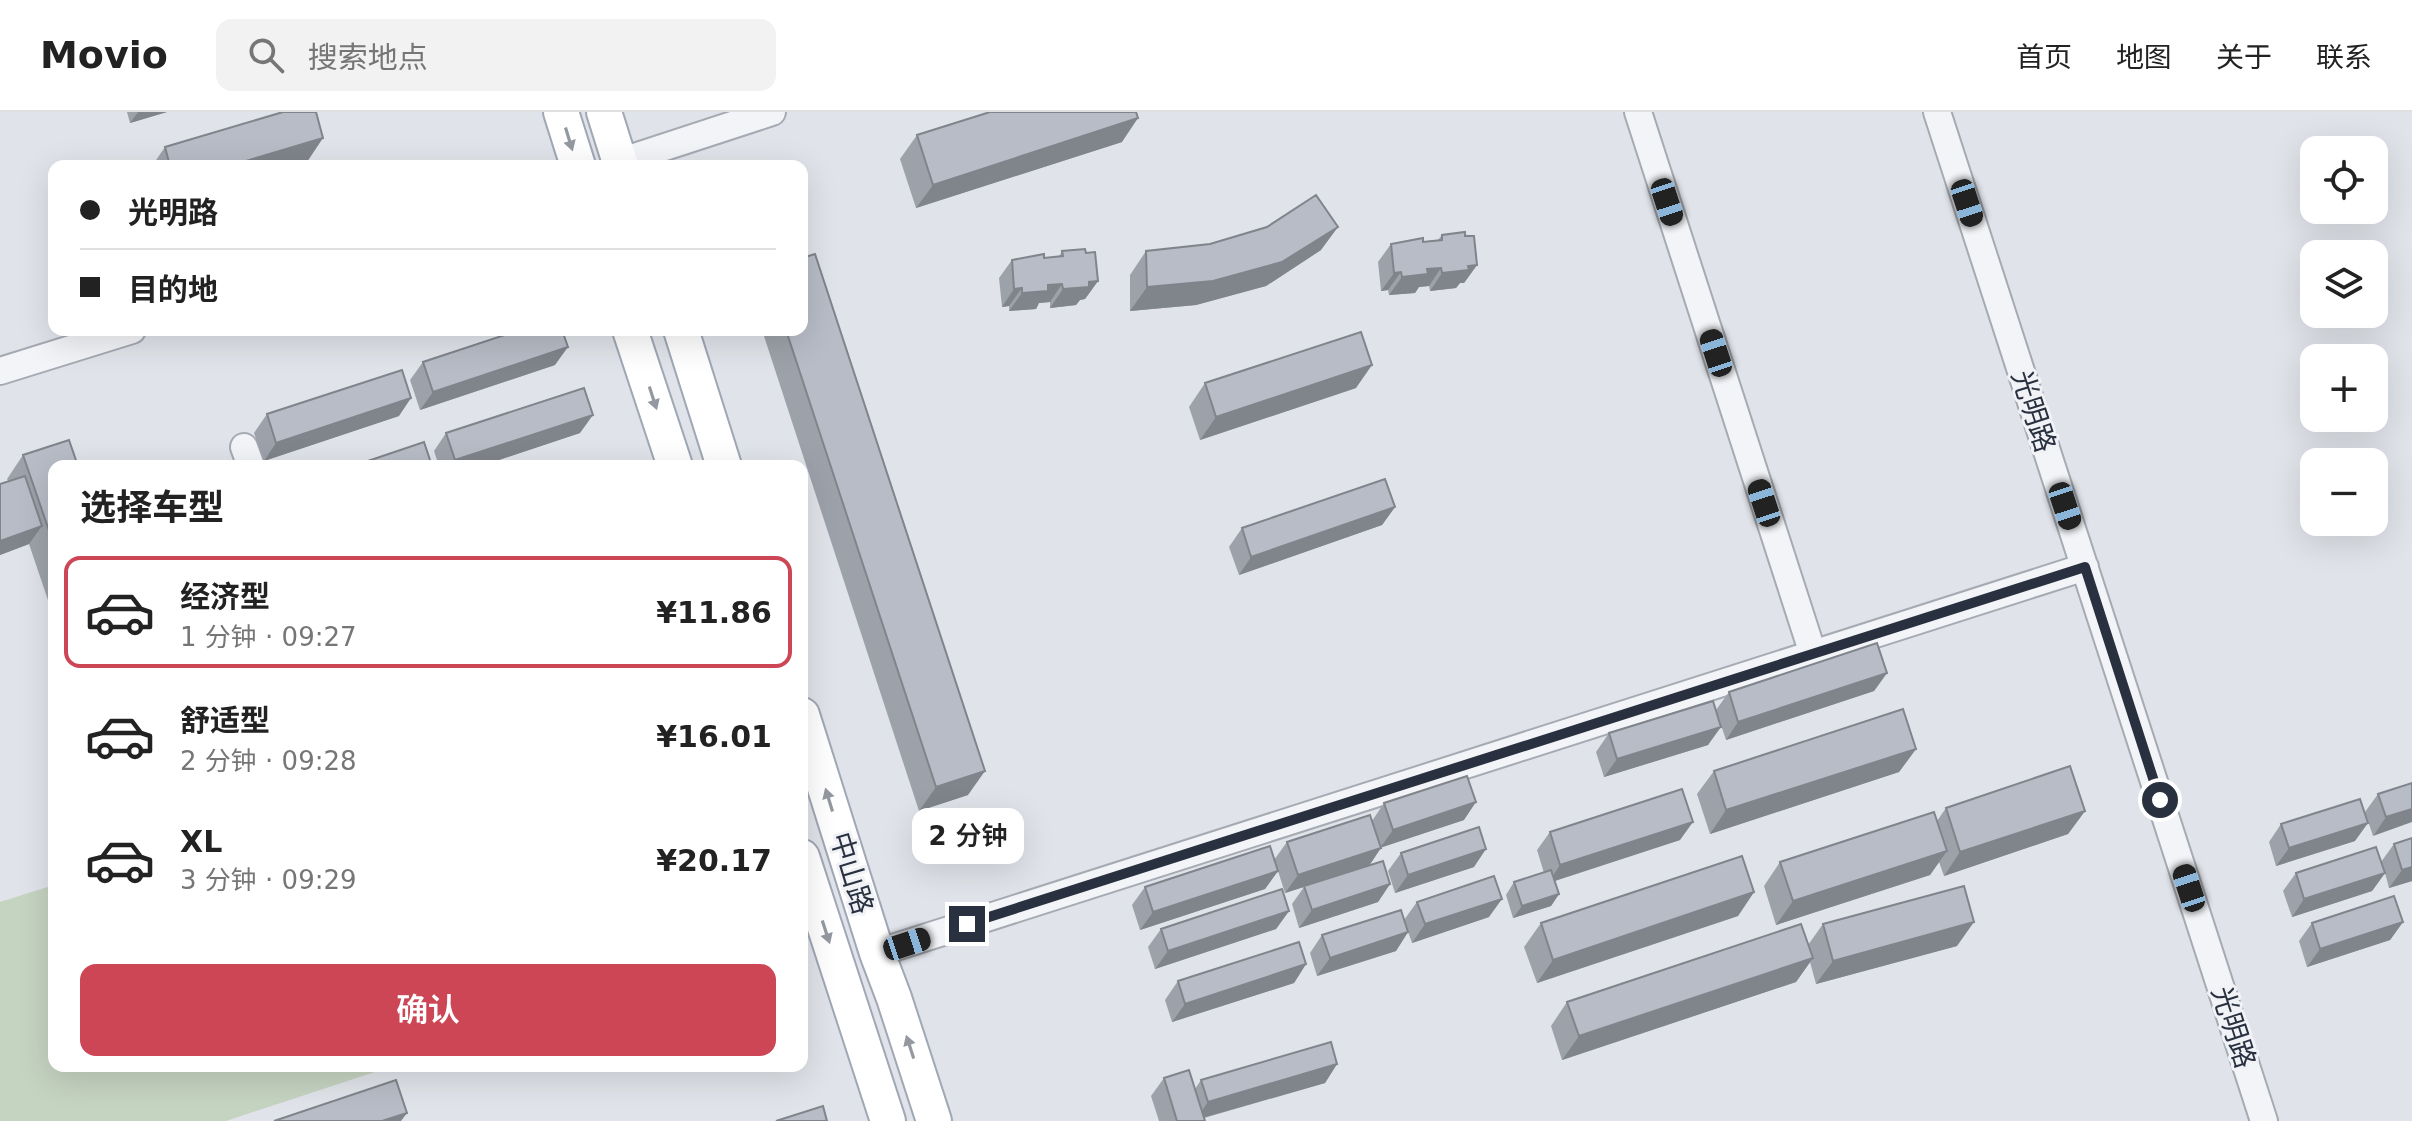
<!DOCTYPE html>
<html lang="zh">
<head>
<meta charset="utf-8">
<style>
  :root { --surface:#fff; --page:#f2f2f2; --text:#222; --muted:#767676; --line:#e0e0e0; --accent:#cd4656 }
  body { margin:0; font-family:"DejaVu Sans","Noto Sans SC",sans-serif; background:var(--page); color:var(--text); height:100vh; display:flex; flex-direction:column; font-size:30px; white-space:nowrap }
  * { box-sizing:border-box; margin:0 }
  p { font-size:26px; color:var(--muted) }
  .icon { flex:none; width:44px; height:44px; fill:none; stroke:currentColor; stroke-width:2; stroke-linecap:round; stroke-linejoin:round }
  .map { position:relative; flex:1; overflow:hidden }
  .details { position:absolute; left:48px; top:348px; width:760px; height:612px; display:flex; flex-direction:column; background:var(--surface); border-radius:16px; box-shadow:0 8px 32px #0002 }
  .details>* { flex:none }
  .guide { position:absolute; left:48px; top:48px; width:760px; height:176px; border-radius:16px; box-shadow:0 8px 32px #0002; display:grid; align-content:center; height:176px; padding:0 32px; background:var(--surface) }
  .buttons { position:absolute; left:2300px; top:24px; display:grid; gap:16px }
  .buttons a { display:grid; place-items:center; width:88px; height:88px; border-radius:16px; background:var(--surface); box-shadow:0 8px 32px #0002; font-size:40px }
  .end { position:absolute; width:36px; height:36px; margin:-18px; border:10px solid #293140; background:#fff; box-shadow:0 0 0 4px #fff }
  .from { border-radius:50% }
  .bubble { position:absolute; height:56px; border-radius:16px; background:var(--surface); box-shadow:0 8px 32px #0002; font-size:26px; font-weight:600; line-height:56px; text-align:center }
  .car { position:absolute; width:24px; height:48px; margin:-24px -12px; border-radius:10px; box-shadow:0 0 6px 2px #0007; background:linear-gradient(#222 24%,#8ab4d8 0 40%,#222 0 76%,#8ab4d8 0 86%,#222 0) }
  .guide b { display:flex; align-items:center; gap:28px; height:76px; font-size:30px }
  .guide b+b { border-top:2px solid var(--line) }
  .guide i { width:20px; height:20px; background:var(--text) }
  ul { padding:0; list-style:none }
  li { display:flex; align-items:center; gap:24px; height:112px; margin:0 16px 12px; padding:0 16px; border:4px solid transparent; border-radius:16px }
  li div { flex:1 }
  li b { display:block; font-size:30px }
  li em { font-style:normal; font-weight:600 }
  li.selected { border-color:var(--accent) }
  li>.icon { width:72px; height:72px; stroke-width:1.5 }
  h2 { padding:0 32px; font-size:36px; line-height:96px }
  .action { display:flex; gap:16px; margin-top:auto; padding:16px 32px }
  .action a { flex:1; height:92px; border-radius:16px; background:var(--accent); color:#fff; font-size:32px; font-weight:600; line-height:92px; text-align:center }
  header { display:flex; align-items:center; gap:48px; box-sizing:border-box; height:112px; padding:0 40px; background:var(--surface); border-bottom:2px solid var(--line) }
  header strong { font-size:38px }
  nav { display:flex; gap:44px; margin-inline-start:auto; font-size:28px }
  .search { width:560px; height:72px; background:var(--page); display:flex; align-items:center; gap:20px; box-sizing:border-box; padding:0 28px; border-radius:16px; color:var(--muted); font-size:30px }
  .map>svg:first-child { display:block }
</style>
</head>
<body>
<header>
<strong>Movio</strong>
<div class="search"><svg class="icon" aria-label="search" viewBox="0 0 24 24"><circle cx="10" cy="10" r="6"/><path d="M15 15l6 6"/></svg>搜索地点</div>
<nav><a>首页</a><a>地图</a><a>关于</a><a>联系</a></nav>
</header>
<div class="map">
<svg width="2412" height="1009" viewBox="0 0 2412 1009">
  <rect width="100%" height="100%" fill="#e0e3e9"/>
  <path fill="#c5d3c1" d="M54,773V954H393L226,1009H0V790Z"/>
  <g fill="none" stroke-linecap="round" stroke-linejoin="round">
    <g stroke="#a5aab3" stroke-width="30">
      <path id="minor" d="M1638,0L1813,542
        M1937,0L2264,1009
        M613,54L619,50L772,0
        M0,259L132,218
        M244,335L251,354
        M877,841L2085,455"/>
    </g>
    <g stroke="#a0a7b5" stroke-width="38">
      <path id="major" d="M561,0L578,54
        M604,0L621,54
        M630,218L675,354
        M681,218L724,354
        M802,603L877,841L894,886L934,1009
        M802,745L888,1009"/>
    </g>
    <use href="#minor" stroke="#f3f4f7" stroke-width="26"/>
    <use href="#major" stroke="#fff" stroke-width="34"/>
  </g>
  <path fill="#9da2aa" d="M127,0H167L130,11Z
    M917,23L1122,30L916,96L900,47Z
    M165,35L307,50L292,54H152Z
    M1442,123L1465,124L1477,153L1464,171H1460L1456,176L1430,179L1429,174L1419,175L1415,181L1389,183L1388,178L1381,179L1378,150L1391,132L1438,128Z
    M1321,138L1266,174L1196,193L1130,199V163L1146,139Z
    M1062,139L1098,169L1085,187L1080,188L1076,193L1050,196V190L1039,191L1036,197L1009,199V194L1002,195L999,166L1012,148L1059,145Z
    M762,218H802L968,683L919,699Z
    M423,250L555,253L420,298L410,268Z
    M1205,271L1356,276L1200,328L1189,295Z
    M267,302L399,304L264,349L254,321Z
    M446,321H580L481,354H439L434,339Z
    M23,343L54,354V506L29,432L0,443V372L8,369L7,367Z
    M1395,395L1382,413L1239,463L1229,435L1242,416Z
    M1887,561L1874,579L1726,628L1720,610L1708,633L1604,665L1596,640L1609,621L1716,598L1729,580Z
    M1916,637L1899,660L1710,722L1697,682L1714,659Z
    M2412,671L2373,724L2365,700L2378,682Z
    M1384,691L1464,708L1381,735L1369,753L1390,772L1378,790L1299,816L1292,792L1304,775L1285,781L1278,759L1265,777L1140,818L1132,793L1145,775L1274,748L1287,730L1372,709Z
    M1946,696L2085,699L2068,722L1944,764L1939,750L1930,763L1776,813L1764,774L1780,750L1937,709Z
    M2281,712L2355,729L2276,754L2269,730Z
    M1550,720L1680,728L1555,769L1559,782L1551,794L1513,806L1506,783L1514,770L1544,761L1537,738Z
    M2394,732L2412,769L2389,776L2385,761L2372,779L2292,805L2283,779L2296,761L2381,750Z
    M1401,741L1474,755L1395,781L1388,759Z
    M1754,780L1738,804L1537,871L1524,835L1541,811Z
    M1417,790L1489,805L1412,831L1404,808Z
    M1289,799L1276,817L1155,857L1148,835L1161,817Z
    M2403,810L2390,828L2307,855L2299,829L2312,811Z
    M1823,812L1957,834L1816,872L1810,850L1796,870L1562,948L1551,914L1567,890L1808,833Z
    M1408,820L1396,839L1317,864L1310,841L1322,823Z
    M1306,852L1294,871L1172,910L1165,888L1178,869Z
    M1337,952L1325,971L1204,1006L1205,1009H1159L1151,984L1164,966L1195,977L1201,968Z"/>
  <path fill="#80848b" d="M138,0H167L130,11Z
    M1138,6L1122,30L916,96L933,73Z
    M323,26L307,50L292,54H229Z
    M1338,115L1321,138L1266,174L1196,193L1130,199L1147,175Z
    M1477,153L1464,171H1460L1456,176L1430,179L1442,161L1468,154Z
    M1441,156L1429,174L1419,175L1415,181L1389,183L1402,165L1427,157Z
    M1401,160L1388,178L1381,179L1394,161Z
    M1098,169L1085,187L1080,188L1076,193L1050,196L1063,177L1089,170Z
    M1062,172L1050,190L1039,191L1036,197L1009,199L1022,181L1048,173Z
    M1022,176L1009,194L1002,195L1014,177Z
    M568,235L555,253L420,298L433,280Z
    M1372,253L1356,276L1200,328L1216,305Z
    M411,286L399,304L264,349L276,331Z
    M593,303L580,321L481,354H452L455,348Z
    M1395,395L1382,413L1239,463L1251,445Z
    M42,414L29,432L0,443V429Z
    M1887,561L1874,579L1726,628L1738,610Z
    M1721,615L1708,633L1604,665L1617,647Z
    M1916,637L1899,660L1710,722L1726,698Z
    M985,659L968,683L919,699L936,675Z
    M1476,690L1464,708L1380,736L1393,718Z
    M2412,697V710L2373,724L2386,705Z
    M2085,699L2068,722L1944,764L1960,740Z
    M1693,710L1680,728L1548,771L1560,753Z
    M2368,711L2355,729L2276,754L2289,736Z
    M1381,736L1369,754L1285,781L1298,763Z
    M1486,737L1474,755L1395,781L1408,763Z
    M1947,739L1930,763L1776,813L1793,789Z
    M2412,755V769L2389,776L2402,758Z
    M1278,759L1265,777L1140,818L1153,800Z
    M2385,761L2372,779L2292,805L2304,787Z
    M1390,772L1378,790L1299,816L1312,798Z
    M1754,780L1738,804L1537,871L1553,848Z
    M1559,782L1551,794L1513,806L1522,794Z
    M1502,787L1489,805L1412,831L1425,812Z
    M1289,799L1276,817L1155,857L1168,839Z
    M1974,810L1957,834L1816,872L1833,849Z
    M2403,810L2390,828L2307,855L2320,837Z
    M1408,820L1396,839L1317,864L1330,846Z
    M1813,846L1796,870L1562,948L1579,924Z
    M1306,852L1294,871L1172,910L1185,892Z
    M1337,952L1325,971L1195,1008L1208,990Z
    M407,1001L401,1009H382Z"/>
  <path fill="#b7bcc6" stroke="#80848b" stroke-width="2" d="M283,0H316L323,26L229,54H170L165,35Z
    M990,0H1136L1138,6L933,73L917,23Z
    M1316,83L1338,115L1282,150L1213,169L1147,175L1146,139L1210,132L1267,115Z
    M1465,120V124H1474L1477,153L1468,154L1469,158L1442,161L1441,156L1427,157L1428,162L1402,165L1401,160L1394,161L1391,132L1423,126V130L1442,128V123Z
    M1085,137L1086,141L1095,140L1098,169L1089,170V175L1063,177L1062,172L1048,173V179L1022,181V176L1014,177L1012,148L1044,142V146L1063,144L1062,139Z
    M815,142L985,659L936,675L786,218H802V146Z
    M520,218H562L568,235L433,280L423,250Z
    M1361,220L1372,253L1216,305L1205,271Z
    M402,258L411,286L276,331L267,302Z
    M584,276L593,303L455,348L446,321Z
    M69,328L78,354H54V433L23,343Z
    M424,330L432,354H353Z
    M25,364L42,414L0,429V372Z
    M1385,367L1395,395L1251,445L1242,416Z
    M1877,531L1887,561L1738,610L1729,580Z
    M1713,589L1721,615L1617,647L1609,621Z
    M1903,597L1916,637L1726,698L1714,659Z
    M2070,654L2085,699L1960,740L1946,696Z
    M1467,664L1476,690L1393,718L1384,691Z
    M2412,671V697L2386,705L2378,682Z
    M1682,677L1693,710L1560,753L1550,720Z
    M2360,687L2368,711L2289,736L2281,712Z
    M1934,700L1947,739L1793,789L1780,750Z
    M1370,703L1381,736L1298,763L1287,730Z
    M1479,715L1486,737L1408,763L1401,741Z
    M2412,726V755L2402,758L2394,732Z
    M1270,734L1278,759L1153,800L1145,775Z
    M2376,735L2385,761L2304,787L2296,761Z
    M1742,744L1754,780L1553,848L1541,811Z
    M1383,749L1390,772L1312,798L1304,774Z
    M1551,758L1559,782L1522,794L1514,770Z
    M1494,764L1502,787L1425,812L1417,790Z
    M1964,774L1974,810L1833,849L1823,812Z
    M1282,777L1289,799L1168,839L1161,817Z
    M2394,784L2403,810L2320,837L2312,811Z
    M1401,798L1408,820L1330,846L1322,823Z
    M1801,812L1813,846L1579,924L1567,890Z
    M1299,830L1306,852L1185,892L1178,869Z
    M1331,930L1337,952L1208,990L1201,968Z
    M1189,958L1205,1009H1177L1164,966Z
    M396,968L407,1001L382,1009H274Z
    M823,994L827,1009H776Z"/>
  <defs><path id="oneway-solid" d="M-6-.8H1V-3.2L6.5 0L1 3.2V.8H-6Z" transform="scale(2)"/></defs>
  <g fill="#9498a0">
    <use href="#oneway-solid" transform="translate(569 27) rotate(73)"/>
    <use href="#oneway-solid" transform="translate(653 286) rotate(72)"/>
    <use href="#oneway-solid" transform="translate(829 688) rotate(-107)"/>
    <use href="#oneway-solid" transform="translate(826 820) rotate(72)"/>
    <use href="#oneway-solid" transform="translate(910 935) rotate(-108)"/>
  </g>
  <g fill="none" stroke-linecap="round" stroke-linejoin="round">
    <path stroke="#293140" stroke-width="10" d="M967,812L2085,455L2160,688"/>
  </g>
  <g text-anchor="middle" stroke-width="6" stroke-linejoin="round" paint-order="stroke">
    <g font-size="28" fill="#293140" stroke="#f0f2f6">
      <text transform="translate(2034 299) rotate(72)" y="10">光明路</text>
      <text transform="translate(852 761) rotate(73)" y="10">中山路</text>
      <text transform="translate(2234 915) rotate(72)" y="10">光明路</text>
    </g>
  </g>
</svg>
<div class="buttons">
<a><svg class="icon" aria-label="locate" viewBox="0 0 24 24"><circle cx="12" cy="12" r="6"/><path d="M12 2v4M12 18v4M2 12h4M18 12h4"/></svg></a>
<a><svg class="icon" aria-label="layers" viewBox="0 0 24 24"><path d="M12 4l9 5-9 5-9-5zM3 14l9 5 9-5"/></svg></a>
<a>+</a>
<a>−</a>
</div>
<i class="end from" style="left:2160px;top:688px"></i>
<i class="end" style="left:967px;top:812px"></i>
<div class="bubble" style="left:912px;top:696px;width:112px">2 分钟</div>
<i class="car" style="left:1667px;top:90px;rotate:162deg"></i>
<i class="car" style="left:1967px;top:91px;rotate:162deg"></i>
<i class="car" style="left:1716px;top:241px;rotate:342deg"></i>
<i class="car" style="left:1764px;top:391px;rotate:342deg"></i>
<i class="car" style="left:2065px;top:394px;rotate:162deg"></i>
<i class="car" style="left:2189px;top:776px;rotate:342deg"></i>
<i class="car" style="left:907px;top:832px;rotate:72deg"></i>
<div class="guide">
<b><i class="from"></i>光明路</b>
<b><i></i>目的地</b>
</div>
<section class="details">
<h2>选择车型</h2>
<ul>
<li class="selected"><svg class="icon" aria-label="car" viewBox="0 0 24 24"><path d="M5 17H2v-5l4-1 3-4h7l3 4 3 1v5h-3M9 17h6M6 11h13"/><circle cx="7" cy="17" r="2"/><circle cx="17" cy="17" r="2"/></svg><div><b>经济型</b><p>1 分钟 · 09:27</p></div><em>¥11.86</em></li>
<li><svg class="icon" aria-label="car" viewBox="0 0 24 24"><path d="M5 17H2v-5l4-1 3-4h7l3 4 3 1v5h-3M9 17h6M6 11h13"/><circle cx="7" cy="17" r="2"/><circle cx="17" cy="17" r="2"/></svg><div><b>舒适型</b><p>2 分钟 · 09:28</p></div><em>¥16.01</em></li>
<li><svg class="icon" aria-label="car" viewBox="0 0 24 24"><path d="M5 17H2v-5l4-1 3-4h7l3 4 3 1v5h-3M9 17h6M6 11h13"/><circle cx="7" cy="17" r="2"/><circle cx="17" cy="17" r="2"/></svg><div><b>XL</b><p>3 分钟 · 09:29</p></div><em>¥20.17</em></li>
</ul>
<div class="action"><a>确认</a></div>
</section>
</div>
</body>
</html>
